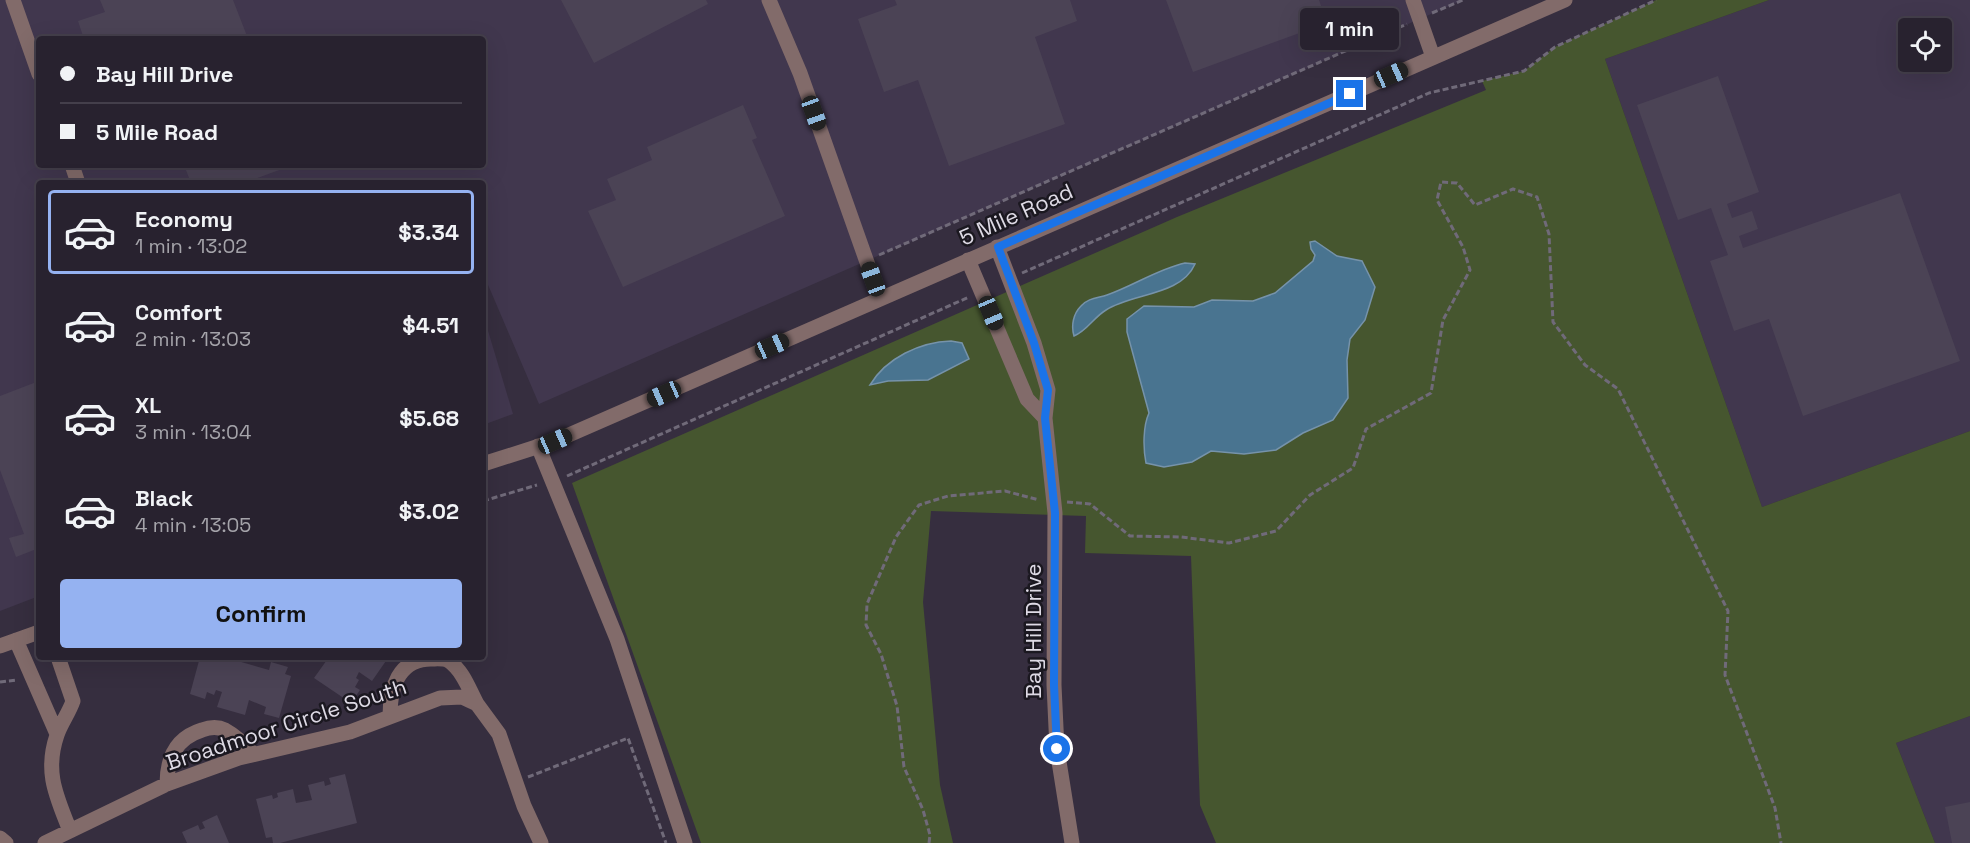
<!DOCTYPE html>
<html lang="en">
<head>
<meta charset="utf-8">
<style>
  :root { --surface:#28222f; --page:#342f3b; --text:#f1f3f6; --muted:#a5a4aa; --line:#443f4b; --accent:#95b2f1 }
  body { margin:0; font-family:"Space Grotesk",sans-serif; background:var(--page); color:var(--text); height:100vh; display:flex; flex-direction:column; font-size:22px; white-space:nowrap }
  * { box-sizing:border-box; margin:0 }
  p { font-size:20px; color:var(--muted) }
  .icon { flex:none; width:33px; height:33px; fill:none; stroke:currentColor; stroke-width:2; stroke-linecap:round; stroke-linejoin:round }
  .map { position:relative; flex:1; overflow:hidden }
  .panel { position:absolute; left:36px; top:180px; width:450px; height:480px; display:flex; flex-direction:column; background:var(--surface); border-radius:6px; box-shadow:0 6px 24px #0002,0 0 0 2px var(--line) }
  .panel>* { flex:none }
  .top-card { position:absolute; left:36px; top:36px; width:450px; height:132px; border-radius:6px; box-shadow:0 6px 24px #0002,0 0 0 2px var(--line); display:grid; align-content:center; height:132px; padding:0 24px; background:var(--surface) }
  .buttons { position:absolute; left:1898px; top:18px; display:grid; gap:12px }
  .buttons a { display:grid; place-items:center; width:54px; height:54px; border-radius:6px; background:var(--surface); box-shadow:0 6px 24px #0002,0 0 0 2px var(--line); font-size:30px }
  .end { position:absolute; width:27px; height:27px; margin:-14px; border:8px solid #1a73e8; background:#fff; box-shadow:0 0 0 3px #fff }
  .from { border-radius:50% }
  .bubble { position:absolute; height:42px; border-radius:6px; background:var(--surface); box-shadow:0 6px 24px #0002,0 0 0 2px var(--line); font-size:20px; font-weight:700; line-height:42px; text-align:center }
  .car { position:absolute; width:18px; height:36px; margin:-18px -9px; border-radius:8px; box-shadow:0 0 4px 2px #0007; background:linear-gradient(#222 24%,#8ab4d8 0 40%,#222 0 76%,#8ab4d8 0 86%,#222 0) }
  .top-card b { display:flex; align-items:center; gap:21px; height:57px; font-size:22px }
  .top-card b+b { border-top:2px solid var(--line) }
  .top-card i { width:15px; height:15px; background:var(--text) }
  ul { padding:10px 0 0; list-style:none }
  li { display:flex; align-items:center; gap:18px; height:84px; margin:0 12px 9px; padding:0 12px; border:3px solid transparent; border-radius:6px }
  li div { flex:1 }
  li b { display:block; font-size:22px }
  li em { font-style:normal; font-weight:700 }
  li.current { border-color:var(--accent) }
  li>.icon { width:54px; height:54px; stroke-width:1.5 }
  .button { display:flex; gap:12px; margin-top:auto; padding:12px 24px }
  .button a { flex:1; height:69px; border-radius:6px; background:var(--accent); color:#111; font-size:24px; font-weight:700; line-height:69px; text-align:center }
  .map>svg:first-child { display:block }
</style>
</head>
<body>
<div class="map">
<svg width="1970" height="843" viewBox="0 0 1970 843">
  <rect width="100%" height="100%" fill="#362e3f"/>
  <path fill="#41374e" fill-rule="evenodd" d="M0,0H1463L539,404L483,273V183H444L442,180L443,183H39V596L0,611ZM39,39H483V165H39Z
    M1769,0H1970V431L1762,507L1605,59ZM1908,28H1941V62H1908Z
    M483,314L513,414L483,425Z
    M1970,716V843H1935L1896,743Z"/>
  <path fill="#46562f" d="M1656,0H1769L1605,59L1762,507L1970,431V716L1896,743L1935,843H1216L1200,805L1191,556L1085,553L1086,516L931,511L923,602L940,785L953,843H701L572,483L1177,217L1486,90L1482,81L1524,71L1555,47Z"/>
  <path fill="#497490" stroke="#7693aa" stroke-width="1.5" d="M1315,241L1337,256L1362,261L1375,287L1365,320L1350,339L1347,360L1348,398L1333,420L1303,433L1276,450L1244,454L1211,451L1192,462L1164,467L1146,463C1143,448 1143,426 1149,413L1127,332V319L1144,306L1194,307L1212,300L1253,301L1275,293L1313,261L1315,255L1311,249L1310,242Z
    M1185,263L1195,264C1181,296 1132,293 1106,310C1094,317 1087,331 1074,336C1071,326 1073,314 1081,306C1088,298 1098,298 1107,295C1133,286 1158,269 1185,263Z
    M951,341L962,343L969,359L928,380L888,381L870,385C886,358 920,342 951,341Z"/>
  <path fill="#4b4355" d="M100,0H233L247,36L238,39H84L78,21L105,12Z
    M561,0H706L708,4L594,63Z
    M895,0H1070L1077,21L1035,37L1065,124L949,166L918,80L884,92L858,19L897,5Z
    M1166,0H1319L1327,23L1193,72Z
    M1718,76L1759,192L1727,204L1732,218L1752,211L1758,229L1739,236L1743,248L1900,193L1960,361L1803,416L1769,319L1734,331L1710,261L1728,255L1711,208L1678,220L1637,105Z
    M743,105L757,138L752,140L785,216L623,287L588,211L616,200L607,179L652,160L647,147Z
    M184,165H293L244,183H191Z
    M39,381V548L16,557L9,538L24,534L0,470V396Z
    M200,657H224L269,670L271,662L288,667L285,674L291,676L279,718L264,714L266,707L249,700L245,715L217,707L222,692L216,690L214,695L207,692L205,699L190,694Z
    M329,657H387L388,658L372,681L359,672L356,678L359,680L355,687L360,690L351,703L314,678Z
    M345,774L357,823L280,843H273L272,837L266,838L256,799L272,795L273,799L278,797L277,793L293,789L296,803L312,800L308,785L324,781L325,786L331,784L329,778Z
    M1970,802V843H1952L1945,807Z
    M217,815L229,843H187L182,832L198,825L200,830L205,828L202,822Z"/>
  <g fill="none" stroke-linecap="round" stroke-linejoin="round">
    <path stroke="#706a79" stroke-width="3" stroke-dasharray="6 3" stroke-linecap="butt" d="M1432,13L1463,0
      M879,255L1407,24
      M1022,273L1429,93L1524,71L1555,47L1656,0
      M567,476L969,297
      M483,501L537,485
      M1067,502L1090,504L1130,536L1181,537L1229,543L1276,531L1310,495L1353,468L1366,429L1431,393L1443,320L1470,270L1463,247L1437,200L1441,182L1457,183L1475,205L1513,189L1537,197L1549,234L1553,322L1585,365L1618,389L1728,611L1725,675L1775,808L1781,843
      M0,682L17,680
      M528,777L628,738L666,843
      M929,843L930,835L923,810L904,767L897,706L881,654L866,625L867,604L896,537L919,505L948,496L1005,491L1039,500"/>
    <path stroke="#826b6a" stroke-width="15" d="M13,0L39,74
      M769,0L800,73L880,299
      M1413,0L1433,57
      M72,165L78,183
      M997,247L1034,343L1048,390L1045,418L1055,513L1054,685L1057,749L1072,843
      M968,260L1027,399L1045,418
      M538,446L617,639L685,843
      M483,464L555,441L1565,0
      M16,640L57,734
      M0,646L39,632
      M58,657L73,701C69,713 61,723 57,735C44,773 57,797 70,831
      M390,716C390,688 398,659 431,659C437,659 444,658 449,661C463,671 469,689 477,704
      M167,784C167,758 176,738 202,730C210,727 217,726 225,730C236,736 245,745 253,754
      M0,838L6,843
      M45,843L167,784L239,758L350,732L440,698L462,697L477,704L499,734L524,806L541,843"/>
  </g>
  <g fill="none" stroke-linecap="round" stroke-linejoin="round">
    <path stroke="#1a73e8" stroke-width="8" d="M1057,749L1054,685L1055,513L1045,418L1048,390L1034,343L998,247L1350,94"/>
  </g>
  <g text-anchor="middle" stroke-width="5" stroke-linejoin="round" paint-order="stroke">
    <g font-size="22" fill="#dedae5" stroke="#1b1820">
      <text transform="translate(1016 214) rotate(-24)" y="8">5 Mile Road</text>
      <text transform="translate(1033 631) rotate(-90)" y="8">Bay Hill Drive</text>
      <text transform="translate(286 724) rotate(-18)" y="8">Broadmoor Circle South</text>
    </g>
  </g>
</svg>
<div class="buttons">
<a><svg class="icon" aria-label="locate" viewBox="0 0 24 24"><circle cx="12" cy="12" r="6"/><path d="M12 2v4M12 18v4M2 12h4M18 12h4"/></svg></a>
</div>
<i class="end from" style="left:1057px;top:749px"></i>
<i class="end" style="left:1350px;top:94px"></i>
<div class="bubble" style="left:1300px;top:8px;width:99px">1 min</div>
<i class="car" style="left:1391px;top:75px;rotate:66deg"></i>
<i class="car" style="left:814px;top:113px;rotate:160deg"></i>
<i class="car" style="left:873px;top:279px;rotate:340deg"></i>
<i class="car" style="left:991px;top:313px;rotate:157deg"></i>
<i class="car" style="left:772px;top:346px;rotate:66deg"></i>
<i class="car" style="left:664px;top:394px;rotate:246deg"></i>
<i class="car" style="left:555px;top:441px;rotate:66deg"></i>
<div class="top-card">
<b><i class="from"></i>Bay Hill Drive</b>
<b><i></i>5 Mile Road</b>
</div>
<section class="panel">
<ul>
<li class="current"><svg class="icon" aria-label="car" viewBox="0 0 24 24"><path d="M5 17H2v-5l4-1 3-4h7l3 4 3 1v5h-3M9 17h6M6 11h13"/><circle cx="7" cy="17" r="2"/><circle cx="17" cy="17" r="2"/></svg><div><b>Economy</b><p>1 min · 13:02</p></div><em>$3.34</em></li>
<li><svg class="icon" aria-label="car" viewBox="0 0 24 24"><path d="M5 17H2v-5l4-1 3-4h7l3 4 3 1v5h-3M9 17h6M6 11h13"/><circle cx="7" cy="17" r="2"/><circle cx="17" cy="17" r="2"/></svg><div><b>Comfort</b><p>2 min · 13:03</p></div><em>$4.51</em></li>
<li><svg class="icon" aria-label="car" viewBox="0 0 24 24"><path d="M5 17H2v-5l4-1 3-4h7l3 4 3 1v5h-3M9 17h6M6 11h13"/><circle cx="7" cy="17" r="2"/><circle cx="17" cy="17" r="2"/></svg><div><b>XL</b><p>3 min · 13:04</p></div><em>$5.68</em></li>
<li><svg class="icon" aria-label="car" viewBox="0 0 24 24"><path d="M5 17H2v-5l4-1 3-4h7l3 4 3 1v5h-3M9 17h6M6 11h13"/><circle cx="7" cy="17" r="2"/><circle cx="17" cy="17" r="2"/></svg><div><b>Black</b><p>4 min · 13:05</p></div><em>$3.02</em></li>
</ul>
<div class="button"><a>Confirm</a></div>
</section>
</div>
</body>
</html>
